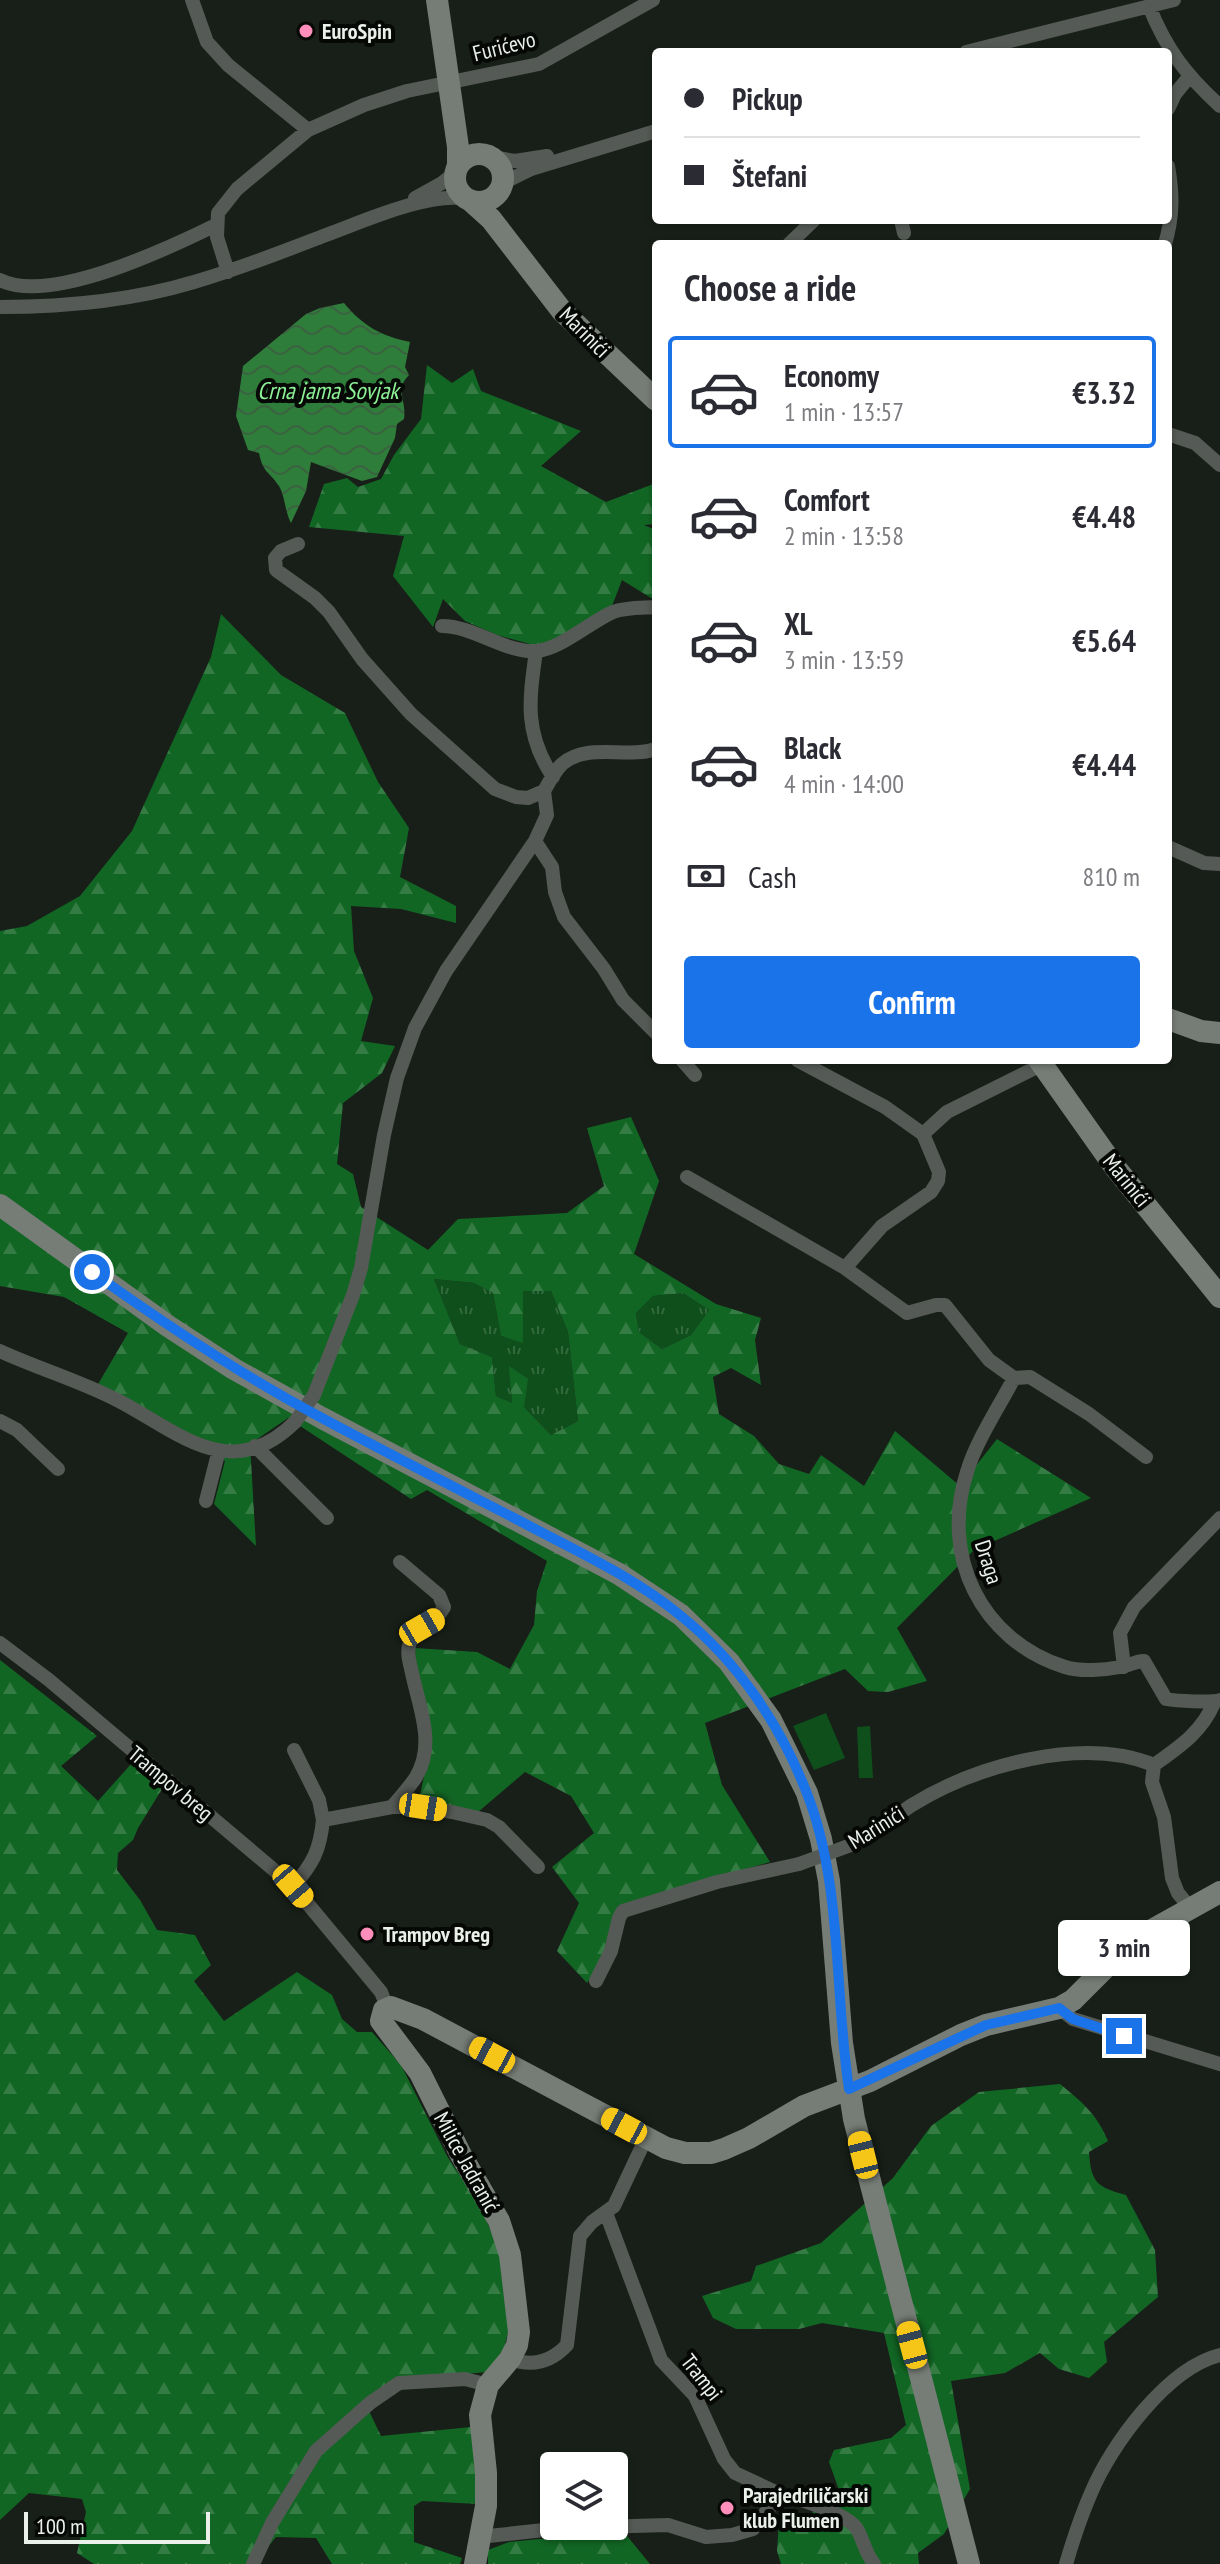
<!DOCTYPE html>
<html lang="en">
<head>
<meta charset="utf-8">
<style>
  :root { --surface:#fff; --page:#f2f2f3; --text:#2b2b33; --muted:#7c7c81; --line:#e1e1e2; --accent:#1a73e8 }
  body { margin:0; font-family:"PT Sans Narrow",sans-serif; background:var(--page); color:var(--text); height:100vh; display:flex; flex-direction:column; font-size:30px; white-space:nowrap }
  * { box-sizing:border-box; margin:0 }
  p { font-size:26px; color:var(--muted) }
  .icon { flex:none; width:44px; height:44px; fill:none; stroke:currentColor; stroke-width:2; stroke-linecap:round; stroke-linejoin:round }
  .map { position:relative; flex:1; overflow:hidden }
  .drawer { position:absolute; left:652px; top:240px; width:520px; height:824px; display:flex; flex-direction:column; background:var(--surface); border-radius:8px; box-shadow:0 2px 6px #0004 }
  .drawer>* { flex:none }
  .top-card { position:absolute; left:652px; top:48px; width:520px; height:176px; border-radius:8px; box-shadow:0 2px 6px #0004; display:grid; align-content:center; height:176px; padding:0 32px; background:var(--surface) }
  .controls { position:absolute; left:540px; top:2452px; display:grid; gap:16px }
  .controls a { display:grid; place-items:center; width:88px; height:88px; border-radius:8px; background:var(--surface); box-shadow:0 2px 6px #0004; font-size:40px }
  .scale { position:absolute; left:24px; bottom:20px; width:186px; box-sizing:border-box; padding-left:8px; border:4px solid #ebf0eb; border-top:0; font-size:22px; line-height:28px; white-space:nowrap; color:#ebf0eb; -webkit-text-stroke:6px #060806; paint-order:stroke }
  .end { position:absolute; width:36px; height:36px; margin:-18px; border:10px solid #1a73e8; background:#fff; box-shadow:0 0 0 4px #fff }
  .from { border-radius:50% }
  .bubble { position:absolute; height:56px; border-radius:8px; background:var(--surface); box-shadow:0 2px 6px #0004; font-size:26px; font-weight:600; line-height:56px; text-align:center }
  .car { position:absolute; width:24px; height:48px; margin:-24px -12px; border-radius:10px; box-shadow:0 0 6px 2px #0007; background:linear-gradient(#f5c518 24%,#345 0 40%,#f5c518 0 76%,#345 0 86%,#f5c518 0) }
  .top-card b { display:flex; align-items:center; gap:28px; height:76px; font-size:30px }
  .top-card b+b { border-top:2px solid var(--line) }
  .top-card i { width:20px; height:20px; background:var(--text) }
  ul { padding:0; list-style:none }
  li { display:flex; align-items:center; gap:24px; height:112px; margin:0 16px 12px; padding:0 16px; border:4px solid transparent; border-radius:8px }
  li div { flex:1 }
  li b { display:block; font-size:30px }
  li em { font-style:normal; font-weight:600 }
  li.current { border-color:var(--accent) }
  li>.icon { width:72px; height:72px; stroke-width:1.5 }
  h2 { padding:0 32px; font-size:36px; line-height:96px }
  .pay { display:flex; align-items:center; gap:20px; height:88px; padding:0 32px; font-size:30px }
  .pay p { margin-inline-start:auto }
  .button { display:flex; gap:16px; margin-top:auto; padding:16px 32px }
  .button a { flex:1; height:92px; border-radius:8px; background:var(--accent); color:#fff; font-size:32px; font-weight:600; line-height:92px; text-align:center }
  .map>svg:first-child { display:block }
</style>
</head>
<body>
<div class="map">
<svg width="1220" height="2564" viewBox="0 0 1220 2564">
  <defs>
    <pattern id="grass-tufts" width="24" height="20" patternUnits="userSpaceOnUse" patternTransform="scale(2)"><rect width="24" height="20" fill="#0f4f1c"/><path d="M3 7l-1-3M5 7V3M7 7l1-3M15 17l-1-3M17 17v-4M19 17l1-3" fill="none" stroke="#32693d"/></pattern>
    <pattern id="forest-firs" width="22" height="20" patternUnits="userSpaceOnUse" patternTransform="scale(2)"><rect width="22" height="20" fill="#126624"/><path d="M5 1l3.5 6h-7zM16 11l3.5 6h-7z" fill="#357c44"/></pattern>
    <pattern id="water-waves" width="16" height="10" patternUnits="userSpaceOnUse" patternTransform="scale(2)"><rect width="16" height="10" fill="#2f7d3a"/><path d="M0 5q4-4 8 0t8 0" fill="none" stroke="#3a6240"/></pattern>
  </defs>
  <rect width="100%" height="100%" fill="#181f18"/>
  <path fill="url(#grass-tufts)" d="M434,1279L474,1283L493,1293L501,1336L523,1342V1291H551L568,1332L578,1421L551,1435L524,1407L510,1367L512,1404L496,1396L492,1357L460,1344Z
    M683,1293L709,1310L691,1335L662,1349L639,1332L636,1313L653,1296Z"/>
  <path fill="url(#forest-firs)" fill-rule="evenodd" d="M427,365L452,383L473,369L481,391L581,431L541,466L606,502L656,483V524L644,525L656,530V601L622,580L607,619L561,644H530L497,635L465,621L443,599L433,627L393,576L404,536L309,527L324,484L347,478L358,487L381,479L394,455L421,419Z
    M221,614L281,675L345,713L378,782L409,828L400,877L456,906V923L401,909L351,906L354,951L373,998L361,1041L395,1046L382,1073L343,1103L337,1164L353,1174L361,1207L428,1250L458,1219L567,1213L604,1186L587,1128L631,1117L659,1181L634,1254L716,1304L761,1318L755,1340L761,1385L731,1368L713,1377L719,1414L754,1436L779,1464L809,1474L821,1455L864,1486L895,1431L960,1486L997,1439L1091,1498L974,1550L897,1628L927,1681L888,1692L868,1691L845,1669L705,1723L722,1785L770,1862L618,1906L606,1958L587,1983L557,1951L579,1903L552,1867L594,1833L571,1796L525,1772L478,1812L419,1799L431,1746L416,1677L415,1648L477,1652L510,1669L534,1625L537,1591L547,1561L427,1490L411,1499L288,1418L250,1444L256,1546L214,1504L225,1461L97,1386L128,1333L64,1297L0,1286V931L27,926L80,896L132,831L211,657ZM434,1279L474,1283L493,1293L501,1336L523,1343V1291H551L568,1332L578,1421L551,1435L524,1407L528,1379L509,1366L512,1403L496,1396L492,1357L460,1344ZM683,1293L709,1310L691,1335L662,1349L639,1332L636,1313L653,1296Z
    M0,1660L97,1736L61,1766L98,1801L132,1763L162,1789L138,1828L133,1840L118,1853L117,1870L140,1900L157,1930L195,1935L211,1965L194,1981L224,2021L297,1972L332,1995L342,2019L357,2032H372L401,2065L447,2156L480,2206L504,2261L510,2324L503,2352L487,2372L419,2378L369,2411L381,2436L471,2427L478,2504L422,2501L414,2506V2542L462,2558L460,2564H332L316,2538L276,2537L254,2564H94L77,2553L86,2512L82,2499L29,2493L0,2520Z
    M1060,2084C1082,2102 1097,2114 1108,2141L1089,2152C1091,2183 1097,2187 1126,2195L1155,2250L1158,2297L1104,2342L1107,2362L1089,2378L1059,2369L1040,2353L1005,2373L951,2381L970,2489L944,2534L918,2553L919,2564H781L777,2551L779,2522L789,2515L806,2518L839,2490L829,2462L834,2450L891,2438L906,2425L884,2333L822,2323L799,2329H736L713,2318L702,2296L751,2281L756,2266L821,2243L893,2178L931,2126L979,2092Z
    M623,2531L650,2564H488V2550L509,2542Z"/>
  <path fill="#0f4f1c" d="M826,1713L845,1758L814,1770L793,1726Z
    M870,1726L873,1778H859L857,1727Z"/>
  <path fill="url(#water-waves)" d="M344,303C363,326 381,336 410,342L405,367L409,375C394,390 407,401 404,419L397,424L395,438L377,477L362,481L311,462L306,491L291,523C285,512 285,496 279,486C269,471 263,473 259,453L248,450L236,416L243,366L306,314L320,308Z"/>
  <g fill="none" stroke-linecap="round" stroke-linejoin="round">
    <path stroke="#565a56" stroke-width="14" d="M192,0L207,42L228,65L308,130
      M1149,6C1166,49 1186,75 1220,106
      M966,52L1174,0
      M1168,109L1175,94L1189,77
      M492,157L515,161L547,156
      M503,183L531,169L656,131
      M415,198L442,183L456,172
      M901,220L904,233
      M789,244L814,220
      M1165,244C1173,217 1173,194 1168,166
      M228,272L217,237L218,213L237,189L308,130L364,105L407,91L539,64L653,0
      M0,280C50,305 167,249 216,225
      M0,307C65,307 131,301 194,282C239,269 282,252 326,235C362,222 430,191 467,199
      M1168,434L1195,443L1220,465
      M298,544L281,551L275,558L276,570L315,598L329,612L362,659L411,714L495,789L516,797L528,798L544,791
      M442,626C474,626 505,653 536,651C561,649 590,622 613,612C626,607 643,608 656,607
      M536,651C529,701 524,733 553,777
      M535,841L552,867L555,892L564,917L604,969L623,1000L656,1033
      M1168,847L1204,863L1220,864
      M682,1060L695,1075
      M797,1060L885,1107L923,1134L947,1112L1041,1065
      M687,1177L845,1268L882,1226L931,1192L938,1181L939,1172L923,1134
      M845,1268L907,1313L936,1305H945L989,1360L1014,1378
      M0,1351C39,1369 81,1381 119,1401C178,1432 231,1485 295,1422
      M314,1395L353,1295L361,1268L384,1135L397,1078L415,1028L446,971L535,841L547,815L544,791C549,782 555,771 562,764C588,742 626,759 656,749
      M0,1421L17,1430L58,1469
      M255,1446L327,1518
      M1146,1457L1089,1414L1030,1377L1014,1378C999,1407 976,1441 967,1472C940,1555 980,1640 1065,1667C1081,1672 1105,1670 1120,1667C1129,1666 1135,1661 1144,1661L1166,1699C1176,1701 1212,1703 1220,1700
      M206,1501L219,1450
      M0,1643L49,1680L293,1886L381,1992L387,2007
      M1124,1667L1120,1633L1134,1607L1220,1518
      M294,1750L319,1800L323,1820
      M392,1807C400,1797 409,1788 416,1777C436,1744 419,1707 412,1673C410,1663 406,1653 410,1642C417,1625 435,1625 444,1607L439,1595L400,1562
      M851,1845C861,1839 873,1834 883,1827C893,1820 902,1811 912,1805C977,1765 1082,1736 1154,1765
      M293,1886C313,1864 320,1850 323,1820L392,1807H423L452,1812L487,1820L499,1827L538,1867
      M1191,1909L1178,1893L1172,1878L1164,1817L1152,1782L1154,1765C1179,1747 1202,1732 1214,1703
      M596,1981L611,1951L619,1918L623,1911L717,1882L799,1864
      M1059,2008L1073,2019L1220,2064
      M606,2213L661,2360L695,2396L724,2459L735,2473L780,2494
      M510,2359C532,2367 551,2362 567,2345L580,2236L592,2222L614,2206L646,2138
      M479,2537L563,2528L668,2525L706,2537L732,2535L753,2529L780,2494C797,2498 848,2514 857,2529C864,2541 864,2551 874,2564
      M253,2564L272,2523L316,2451L370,2403L399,2383L465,2379L488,2385
      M1066,2564C1073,2540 1081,2516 1091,2493C1111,2445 1167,2368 1220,2355"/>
    <path stroke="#767c76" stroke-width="22" d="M437,0L458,147V165
      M455 178a24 24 0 1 1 48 0a24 24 0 1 1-48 0Z
      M471,201L491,219L562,311L656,400
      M1168,1019L1201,1031L1220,1033
      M1039,1060L1114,1166L1220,1297
      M0,1205L168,1326L234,1369L322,1418L619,1574L681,1615L729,1662L771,1720L807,1793L821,1839L829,1881L842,2043L854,2119L969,2564
      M475,2564L486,2506V2473L480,2415L488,2385L510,2359L517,2345L519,2332L510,2255L499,2221L461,2155L420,2073L381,2021L384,2010L391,2007L423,2019L666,2148L685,2153H711L724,2149L749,2138L804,2106L870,2081L961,2035L986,2025L1059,2008L1073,2000L1123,1950L1150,1931L1220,1892"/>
    <path stroke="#565a56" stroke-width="14" d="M295,1422L314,1395
      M799,1864L851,1845"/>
  </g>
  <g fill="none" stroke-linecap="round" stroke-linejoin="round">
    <path stroke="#1a73e8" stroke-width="10" d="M92,1272C166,1325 241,1375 322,1418C387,1453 454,1487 520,1521C574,1550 633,1576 681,1616C737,1661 780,1724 806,1791C843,1883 834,1992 849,2089L986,2025L1059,2008L1073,2019L1124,2036"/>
  </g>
  <g fill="#ff8eba" stroke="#060806" stroke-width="3">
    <circle cx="306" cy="31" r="8"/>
    <circle cx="367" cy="1934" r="8"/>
    <circle cx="727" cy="2508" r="8"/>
  </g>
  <g text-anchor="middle" stroke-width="8" stroke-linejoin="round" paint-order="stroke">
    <g font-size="22" font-weight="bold" fill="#ebf0eb" stroke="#060806" text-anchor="start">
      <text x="322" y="39">EuroSpin</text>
      <text x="383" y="1942">Trampov Breg</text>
      <text x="743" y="2503">Parajedriličarski<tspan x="743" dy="25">klub Flumen</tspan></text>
    </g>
    <g font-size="22" fill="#ebf0eb" stroke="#060806">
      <text transform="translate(504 46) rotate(-14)" y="8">Furićevo</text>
      <text transform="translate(585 332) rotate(45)" y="8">Marinići</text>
      <text transform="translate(1127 1180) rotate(51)" y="8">Marinići</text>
      <text transform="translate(989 1562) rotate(72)" y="8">Draga</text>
      <text transform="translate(171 1783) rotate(40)" y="8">Trampov breg</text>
      <text transform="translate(876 1827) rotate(-32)" y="8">Marinići</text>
      <text transform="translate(467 2162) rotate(61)" y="8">Milice Jadranić</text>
      <text transform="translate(702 2377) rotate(52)" y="8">Trampi</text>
    </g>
    <g font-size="24" font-style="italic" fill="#8df296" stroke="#060806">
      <text x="328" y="399">Crna jama Sovjak</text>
    </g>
  </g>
</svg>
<div class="controls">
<a><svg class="icon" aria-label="layers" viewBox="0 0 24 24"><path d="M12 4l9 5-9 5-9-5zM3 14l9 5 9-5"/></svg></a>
</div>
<div class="scale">100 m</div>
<i class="end from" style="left:92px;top:1272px"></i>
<i class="end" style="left:1124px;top:2036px"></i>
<div class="bubble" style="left:1058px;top:1920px;width:132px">3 min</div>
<i class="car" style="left:422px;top:1627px;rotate:60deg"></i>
<i class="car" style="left:423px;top:1807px;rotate:99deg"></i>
<i class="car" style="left:293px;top:1886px;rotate:139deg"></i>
<i class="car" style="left:492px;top:2055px;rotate:298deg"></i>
<i class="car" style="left:624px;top:2126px;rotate:298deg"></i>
<i class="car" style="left:863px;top:2155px;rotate:346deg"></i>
<i class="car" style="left:912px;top:2345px;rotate:345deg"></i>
<div class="top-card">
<b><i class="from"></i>Pickup</b>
<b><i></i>Štefani</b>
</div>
<section class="drawer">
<h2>Choose a ride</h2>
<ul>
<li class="current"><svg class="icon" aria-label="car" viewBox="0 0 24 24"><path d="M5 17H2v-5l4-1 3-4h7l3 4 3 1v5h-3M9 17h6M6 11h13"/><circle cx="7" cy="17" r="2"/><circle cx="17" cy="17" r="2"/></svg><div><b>Economy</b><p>1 min · 13:57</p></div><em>€3.32</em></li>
<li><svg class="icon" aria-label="car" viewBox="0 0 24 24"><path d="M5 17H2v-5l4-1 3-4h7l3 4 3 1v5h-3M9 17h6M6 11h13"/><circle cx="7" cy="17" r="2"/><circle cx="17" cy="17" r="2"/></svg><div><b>Comfort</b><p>2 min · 13:58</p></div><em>€4.48</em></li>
<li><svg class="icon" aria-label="car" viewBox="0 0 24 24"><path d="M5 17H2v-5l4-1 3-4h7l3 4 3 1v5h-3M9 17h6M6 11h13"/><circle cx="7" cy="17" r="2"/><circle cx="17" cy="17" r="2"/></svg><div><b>XL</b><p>3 min · 13:59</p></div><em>€5.64</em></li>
<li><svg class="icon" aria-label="car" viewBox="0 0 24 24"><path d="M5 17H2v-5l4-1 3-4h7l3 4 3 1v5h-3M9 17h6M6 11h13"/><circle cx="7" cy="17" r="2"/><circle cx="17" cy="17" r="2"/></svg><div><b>Black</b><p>4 min · 14:00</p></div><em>€4.44</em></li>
</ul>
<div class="pay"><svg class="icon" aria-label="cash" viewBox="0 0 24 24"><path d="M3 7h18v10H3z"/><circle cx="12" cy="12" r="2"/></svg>Cash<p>810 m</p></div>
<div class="button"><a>Confirm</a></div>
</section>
</div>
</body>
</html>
